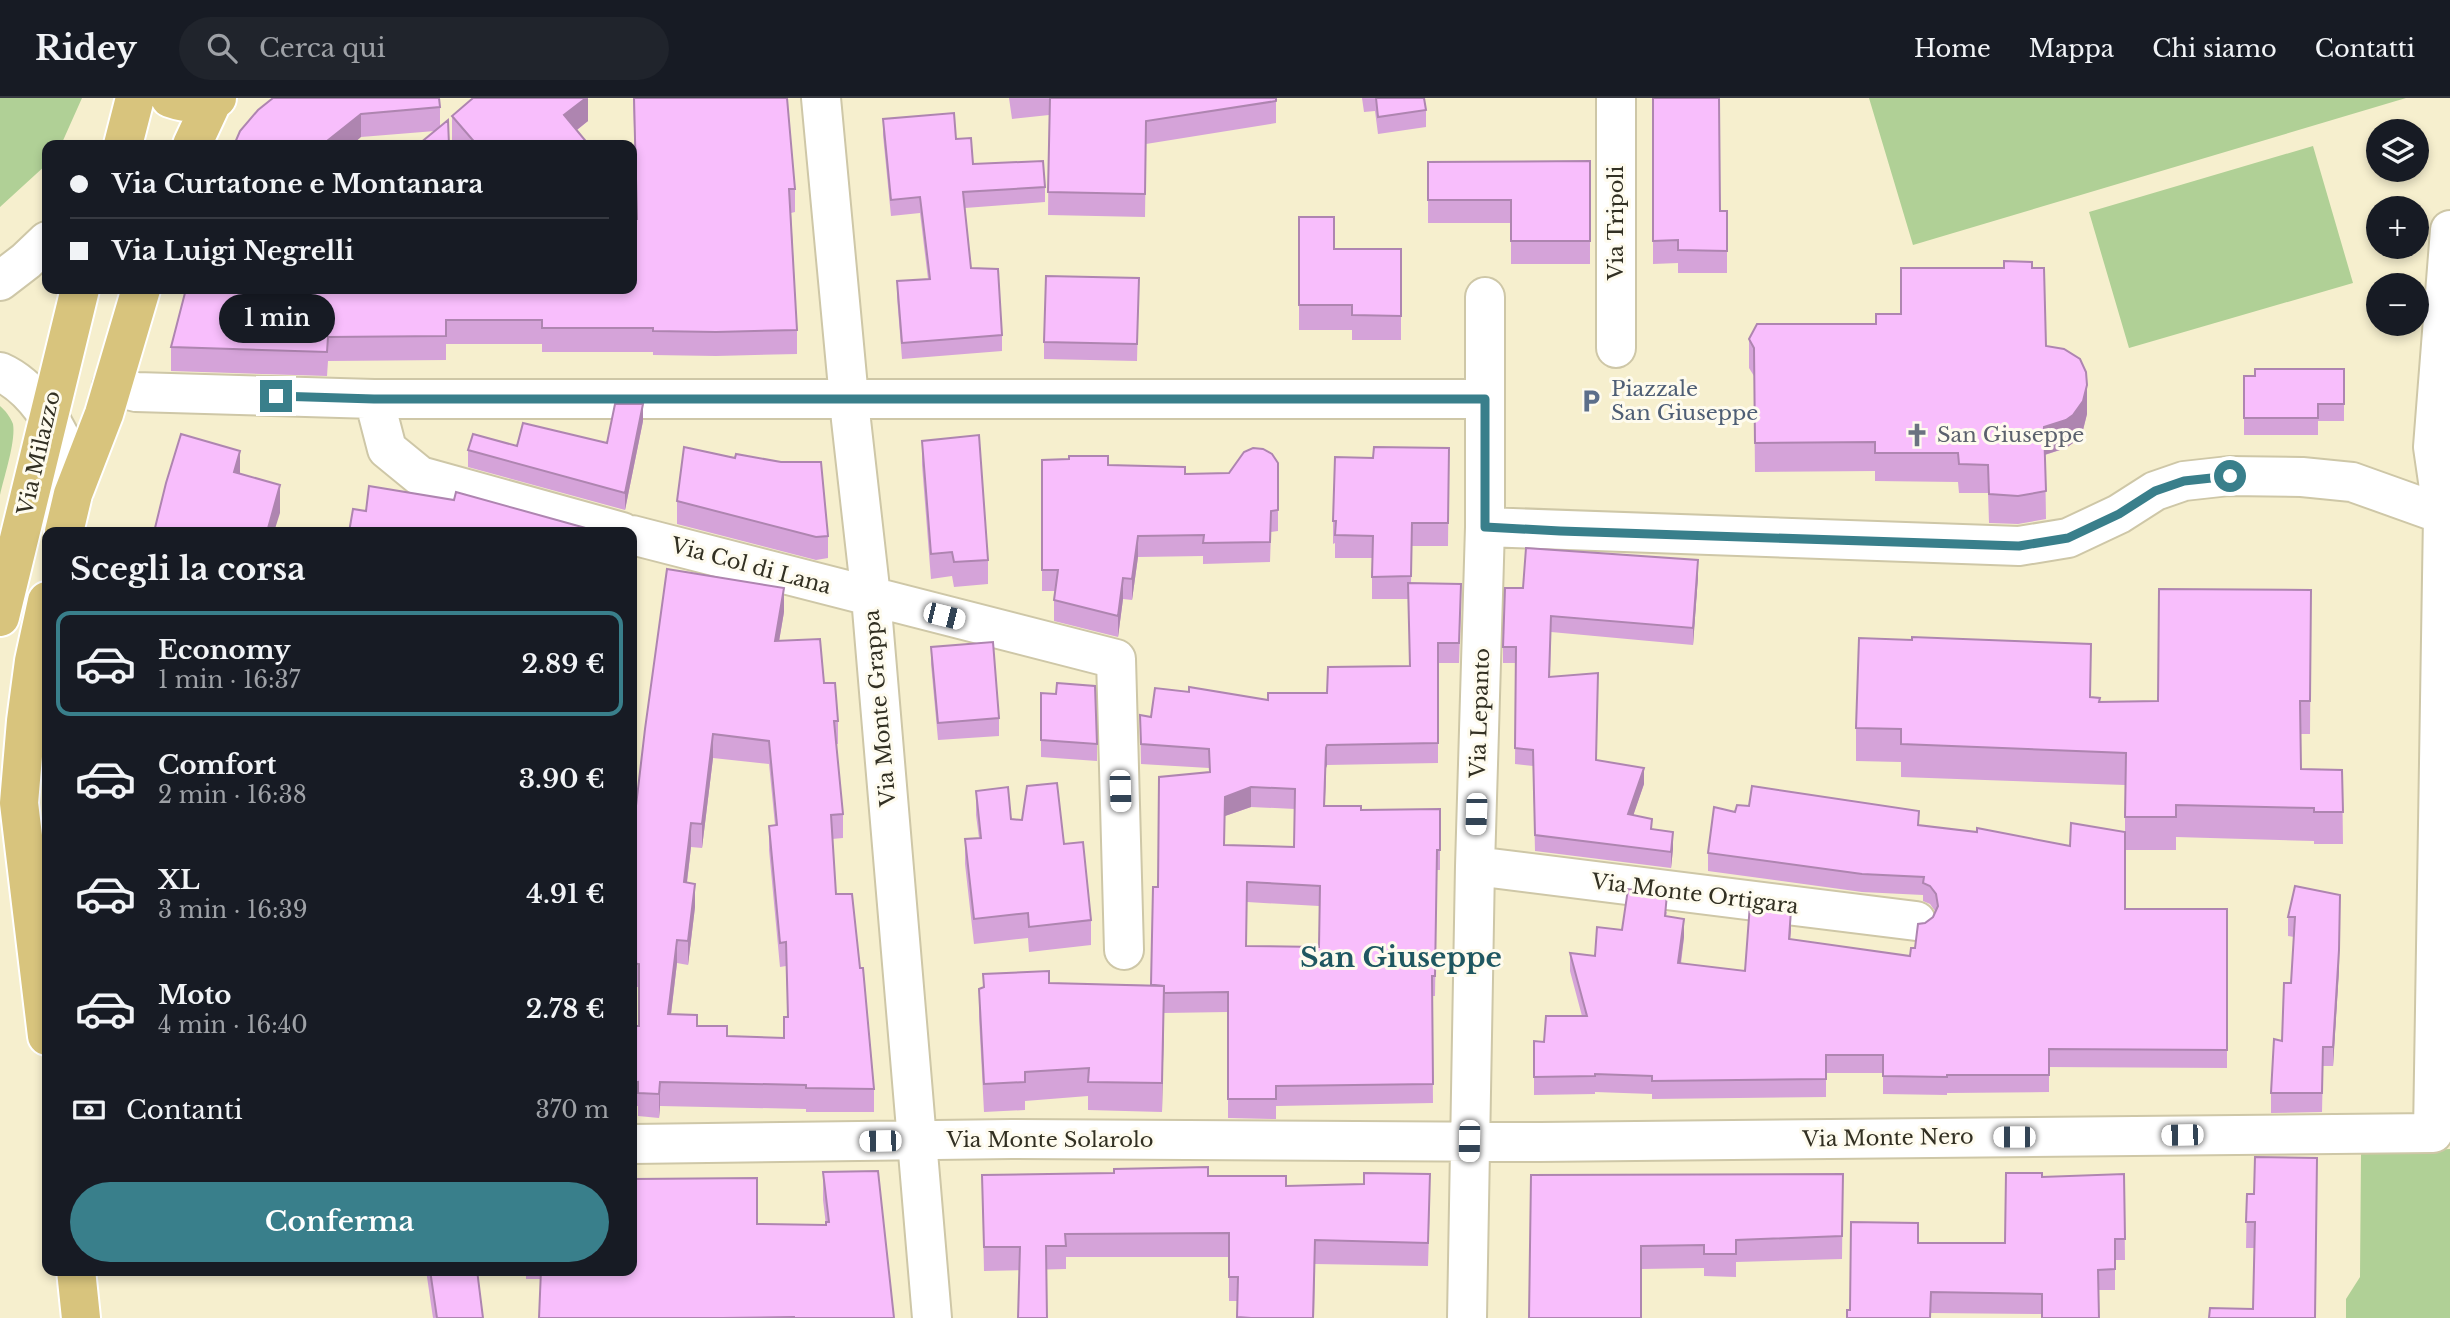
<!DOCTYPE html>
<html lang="it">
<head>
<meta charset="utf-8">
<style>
  :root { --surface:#171b24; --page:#20242c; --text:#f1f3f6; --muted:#9ea1a6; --line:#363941; --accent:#397f8b }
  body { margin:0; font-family:"Libre Baskerville",serif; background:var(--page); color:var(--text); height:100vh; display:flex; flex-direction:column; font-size:26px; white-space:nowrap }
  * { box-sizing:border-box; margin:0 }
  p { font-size:23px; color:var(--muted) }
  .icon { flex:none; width:38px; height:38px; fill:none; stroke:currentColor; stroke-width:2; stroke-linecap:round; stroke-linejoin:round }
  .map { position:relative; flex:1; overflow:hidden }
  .drawer { position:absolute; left:42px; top:429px; width:595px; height:749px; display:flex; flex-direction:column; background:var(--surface); border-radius:14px; box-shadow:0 4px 10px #0003 }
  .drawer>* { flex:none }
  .banner { position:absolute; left:42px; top:42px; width:595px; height:154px; border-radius:14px; box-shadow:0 4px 10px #0003; display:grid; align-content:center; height:154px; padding:0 28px; background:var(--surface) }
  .fabs { position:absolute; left:2366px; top:21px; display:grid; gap:14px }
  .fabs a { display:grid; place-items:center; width:63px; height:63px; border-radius:50%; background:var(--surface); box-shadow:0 4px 10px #0003; font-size:35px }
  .end { position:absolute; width:32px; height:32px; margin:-16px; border:9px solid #397f8b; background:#fff; box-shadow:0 0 0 4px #fff }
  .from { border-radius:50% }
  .bubble { position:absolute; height:49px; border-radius:24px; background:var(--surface); box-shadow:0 4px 10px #0003; font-size:23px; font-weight:600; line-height:49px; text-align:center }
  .car { position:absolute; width:21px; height:42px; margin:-21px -10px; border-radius:9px; box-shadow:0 0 5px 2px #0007; background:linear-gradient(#fff 24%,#345 0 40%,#fff 0 76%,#345 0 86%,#fff 0) }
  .banner b { display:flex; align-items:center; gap:24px; height:66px; font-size:26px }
  .banner b+b { border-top:2px solid var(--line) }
  .banner i { width:18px; height:18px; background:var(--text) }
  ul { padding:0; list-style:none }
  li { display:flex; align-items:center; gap:21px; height:105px; margin:0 14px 10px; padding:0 14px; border:4px solid transparent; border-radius:14px }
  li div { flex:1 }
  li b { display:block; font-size:26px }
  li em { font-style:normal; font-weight:600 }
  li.current { border-color:var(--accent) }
  li>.icon { width:63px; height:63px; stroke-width:1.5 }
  h2 { padding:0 28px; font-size:32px; line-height:84px }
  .pay { display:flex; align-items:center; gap:18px; height:77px; padding:0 28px; font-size:26px }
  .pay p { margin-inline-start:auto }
  .primary-button { display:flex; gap:14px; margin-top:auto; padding:14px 28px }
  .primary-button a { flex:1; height:80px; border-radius:42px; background:var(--accent); color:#fff; font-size:28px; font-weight:600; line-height:80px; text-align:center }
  header { display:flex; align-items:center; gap:42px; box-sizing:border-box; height:98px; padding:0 35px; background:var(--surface); border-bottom:2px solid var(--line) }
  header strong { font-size:33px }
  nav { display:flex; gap:38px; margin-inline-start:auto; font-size:24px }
  .search { width:490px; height:63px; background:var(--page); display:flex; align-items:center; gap:18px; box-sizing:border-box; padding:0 24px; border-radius:38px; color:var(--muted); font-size:26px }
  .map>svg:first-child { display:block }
</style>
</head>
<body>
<header>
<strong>Ridey</strong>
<div class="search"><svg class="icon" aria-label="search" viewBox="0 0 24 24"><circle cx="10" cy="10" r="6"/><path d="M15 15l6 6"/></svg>Cerca qui</div>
<nav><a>Home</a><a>Mappa</a><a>Chi siamo</a><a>Contatti</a></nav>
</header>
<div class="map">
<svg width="2450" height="1220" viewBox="0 0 2450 1220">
  <rect width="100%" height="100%" fill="#f6efce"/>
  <path fill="#b0d096" d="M0,0H82L61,47H47V66L0,109Z
    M1869,0H2406L1913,147Z
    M2313,48L2353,185L2129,250L2089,114Z
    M0,308C5,312 11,320 13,326C16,343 4,379 0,397Z
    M2450,1051V1220H2346V1201L2360,1179L2361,1056Z"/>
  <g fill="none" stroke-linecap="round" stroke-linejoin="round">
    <g stroke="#cec7a7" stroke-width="42">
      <path id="minor" d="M821,0L851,322L871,499L932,1220
        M1616,0V250
        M0,183L26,163L47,143
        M1485,199V429L2019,448L2068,440L2119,416L2155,393L2184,383L2229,378L2302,379L2352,384L2450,419
        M0,274C32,288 60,329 68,363C70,374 71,385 73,396
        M112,288L136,294L374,301H1485
        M374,301L387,351L420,378L622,434
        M632,437L1116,561L1124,852
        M1475,768L1916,823
        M632,1046L1012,1041L1540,1044L2433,1035L2443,418L2433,349L2450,132
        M1467,1220L1475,768L1485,429"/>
    </g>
    <g stroke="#fff" stroke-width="42">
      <path id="major" d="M170,0C187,6 201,7 217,0
        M123,47L135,0
        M192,47L213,2
        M64,434L73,396L104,316L141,191
        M47,503L34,563L26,623L19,705L47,938
        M0,519L80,191
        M76,1172L81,1220"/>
    </g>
    <use href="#minor" stroke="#fff" stroke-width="38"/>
    <use href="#major" stroke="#d8c47d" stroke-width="38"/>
  </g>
  <path fill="#d5a3d9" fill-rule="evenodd" d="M273,0L440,9V29L435,33L361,39Z
    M588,0V23L577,32L589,47H456L452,42V18Z
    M633,0H787L795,91V114L791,115L797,232V256L716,258L653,257V254H542V246H446V262L328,263L327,278L171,273V249L186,192L182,191H632L637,121Z
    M1009,0H1276V25L1146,46L1145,119L1048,117L1049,17L1012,21Z
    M1362,0H1424L1426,12V29L1378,36L1375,13L1364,14Z
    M1653,0L1720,113H1727V175H1678V165L1653,166Z
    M883,21L956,41L973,66L1045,89V104L965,110L971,170L1002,237V253L902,261L897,199V183L928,181L920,115L891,118L883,37Z
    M1590,63V166H1511V125H1428V64Z
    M1299,119L1334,151H1401V242H1352V232H1299Z
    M2032,170L2046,248L2087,316L2083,332L2073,345L2066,350L2045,357L2046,421L2018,426L1989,425L1988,395H1959L1958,384L1875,383V373L1755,374L1754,278L1749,270V241L1876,226Z
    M1139,180L1137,263L1044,261V244Z
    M2344,271V323H2318V337H2244V278Z
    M643,323L625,412L468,369V352L517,348L607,345Z
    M922,343L988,462V486L954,489L952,478L931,481L922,367Z
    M1449,350L1448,448H1412L1411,485L1461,506L1459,565H1438V665L1327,667L1326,670L1325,708L1361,712L1440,711V772H1437L1435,898H1432L1433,1005L1276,1008V1021L1228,1020V914L1164,915L1162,1014L1088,1012V998L1025,1003V1012L984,1014L979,919V891L983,889V876L1049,885L1151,887L1158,789L1209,674V670L1141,666L1140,617L1151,619L1189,594L1268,602L1327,595L1410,568L1408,501H1372V460H1335V445L1333,446V423L1373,360ZM1251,709L1295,711L1294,749L1225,747V718ZM1247,804L1319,808V849L1246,848Z
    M735,360L781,364L828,438V460L816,462L677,426V403Z
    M1042,362L1108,367L1185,376L1229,375L1278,365V433L1271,434L1270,464L1203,466V458L1138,459L1132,502L1123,501L1118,539L1054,523V502L1055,493H1042Z
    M1698,479L1693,547L1551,534L1550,579L1596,662L1644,686L1633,717L1652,731L1673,751L1671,770L1535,753L1533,668L1515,666L1516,565H1503V549L1523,490Z
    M2311,492L2310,636H2300L2301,671L2342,672L2343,746H2314V743L2176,739V752H2125V811H2227V970L2049,969V994L1947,995V997L1883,996V975H1826V999L1652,1001V996L1595,994V996L1534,997V943L1544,944L1582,918L1570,873V855L1595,858L1622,832L1667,814L1666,818L1684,839L1681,866L1745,873L1791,829L1790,842L1910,858L1915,850L1925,825L1933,819L1935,813L1930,806L1923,803V797L1862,794L1708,773V755L1735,714L1919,727L2070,748L2125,734V687L1901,679V664L1856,663V630L2091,599L2100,604L2158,603Z
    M784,514L779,543L824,585L838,623V646H836L843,716V740L832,741L836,796L860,870L874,991V1014H806V1011L660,1008L659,1020L638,1018V1008H632V928H639V889H632V742ZM713,660L769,666L775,727L769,728V752L780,869L786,868L788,919L784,940L727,938L697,928L671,917L677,865L688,867L695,809L687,785L691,749L702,750Z
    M931,549L999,620V638L938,642L931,566Z
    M1041,595L1097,646V663L1041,659Z
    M976,693L1011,721L1064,746L1091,822V847L1029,854L1028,840L974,846L965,766V741L979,740L976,717Z
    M2295,788L2339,872L2333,968H2323L2322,1014L2271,1015V995L2282,943L2291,885L2294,839L2288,838V819Z
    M823,1074L894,1220H539L541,1181H526V1172H632L757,1126L826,1127L823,1102Z
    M1843,1076L1842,1161L1736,1164V1179L1704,1178V1170L1641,1171L1531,1077Z
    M2124,1076L2125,1162H2115V1192H2099L2042,1216L1931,1215L1850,1212L1918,1145H2005L2042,1079Z
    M982,1077L1208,1078L1286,1088L1430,1099L1428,1168L1315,1166L1314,1220H1237L1238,1203H1229V1159H1066V1171L984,1173Z
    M2247,1096L2315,1220L2253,1211L2254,1150H2246Z
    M426,1172H477L483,1220H433Z"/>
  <path fill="#ae85b0" d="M586,0H588V23L564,42V17Z
    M361,16V39L352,47H322Z
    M2087,287V316L2083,332L2073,345L2066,350L2044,357V329Z
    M643,306V323L625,412V395Z
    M240,353V381L234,374Z
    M280,387V415L274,434H267Z
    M1138,438V459L1132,502V481Z
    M1698,462V479L1693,547V530Z
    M1123,480V501L1118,539V518Z
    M784,490V514L775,567V543Z
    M713,636V660L702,750V726Z
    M1327,647V667L1326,670L1324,727L1326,650Z
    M1644,670V686L1628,733V716Z
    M1251,689V709L1225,718V699Z
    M691,725V749L684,808V784Z
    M1673,734V751L1671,770V754Z
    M695,786V809L688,867V843Z
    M2340,797L2339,872L2333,968V949Z
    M1791,812V829L1789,859V841Z
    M1684,821V839L1678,883V865Z
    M677,842V865L668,940V916Z
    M1164,888V916L1162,1014V985Z
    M660,984V1008L659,1020V996Z"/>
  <path fill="#f8befc" stroke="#ae85b0" stroke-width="2" fill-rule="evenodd" d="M273,0H439L440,9L361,16L322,47H234L240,33L258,12Z
    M473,0H586L564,17L589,47H477L452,18Z
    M634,0H787L795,91H789L797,232L716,234L653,233V230H542V222H446V238L328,239L327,254L171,249L186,191H632V121H637Z
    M1050,0H1276V3L1146,23L1145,96L1048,94Z
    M1376,0H1424L1426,12L1378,19Z
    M1653,0H1719L1720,113H1727V153L1678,152V142L1653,143Z
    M954,15L956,41L971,40L973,66L1043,63L1045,89L963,94L971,170L998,171L1002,237L902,245L897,183L930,181L920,99L891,102L883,21Z
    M448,22L449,47H419V46Z
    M1590,63V143H1511V102H1428V64Z
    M1299,119H1334V151H1401V218L1352,217V207H1299Z
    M2004,163L2032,164V170H2044L2046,248L2064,251L2080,261L2086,274L2087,287L2083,303L2073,317L2066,322L2044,329L2046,393L2018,398L1989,396L1988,367L1959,366L1958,355H1875V344L1755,345L1754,250L1749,241L1757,226H1876V216H1901V170H2004Z
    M1046,178L1139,180L1137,246L1044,244Z
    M2255,271H2344V306H2318V320H2244V278H2255Z
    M615,306H643L625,395L468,352L473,336L517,348L523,325L607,345Z
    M181,336L240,353L234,374L280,387L267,434H154L166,385Z
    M979,337L988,462L954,464L952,454L931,456L922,343Z
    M684,349L735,360L736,356L781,364H821L828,438L816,439L677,403Z
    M1374,349L1449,350L1448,425H1412L1411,478L1372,479L1373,438L1335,437L1336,423H1333L1335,359L1373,360Z
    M1253,350L1263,351L1272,356L1278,365V412L1271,413L1270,444L1203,445L1204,437L1138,438L1132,481L1123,480L1118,518L1054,502L1058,472H1042V362L1069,361V358H1108V367L1185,369V376L1229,375L1244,354Z
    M369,388L454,402L456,394L600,434H349L353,411L366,413Z
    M1526,450L1698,462L1693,530L1551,518L1549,579L1598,575L1596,662L1644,670L1628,716L1652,721L1651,731L1673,734L1671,754L1535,737L1533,652L1515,650L1516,549H1503L1505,490H1523Z
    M667,471L784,490L775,543L820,541L824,585H835L838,623H834L843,716L831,717L836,796H852L860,870H863L874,991L806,990V987L660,984L659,996L638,995V984L632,985V928H639V866L632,865V742L645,631ZM713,636L769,643L777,727L769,728L780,845L786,844L788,919H784V940L727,938V928H697V917L668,916L677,842L688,843L695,786L684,784L691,725L702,726Z
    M1408,485L1461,486L1459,545H1438V645L1327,647L1326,650L1324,708H1361V712L1440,711V752H1437L1435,878H1432L1433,986L1276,988V1001H1228V894L1164,895V888L1151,887L1153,789H1158L1159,679L1210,674L1209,651L1141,646L1140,617L1151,619L1155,590L1189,594V589L1268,602V595H1327L1328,569L1410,568ZM1251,689L1295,691L1294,749L1224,747L1225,699ZM1247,784L1320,788L1319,849L1246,848Z
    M2159,491L2311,492L2310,603H2300L2301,671L2342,672L2343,714H2314V710L2176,707V719H2125L2126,655L1901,646V631L1856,630L1859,540L1912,542V539L2091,546L2090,599L2100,600L2099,604L2158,603Z
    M993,544L999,620L938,625L931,549Z
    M1057,585L1095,588L1097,646L1041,642V595L1056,596Z
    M1057,685L1064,746L1083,744L1091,822L1029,829L1028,815L974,821L965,741L981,740L976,693L1008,689L1011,721L1022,722L1027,688Z
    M1752,688L1919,713L1918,727L1977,734V730L2070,748L2071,725L2125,734V811H2227V952L2049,951V977H1947V979L1883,978V957H1826V981L1652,983V978L1595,976V978L1534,979V943L1544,944L1546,918H1587L1570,855L1595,858L1597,829L1622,832L1628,791L1667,796L1665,818L1684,821L1678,865L1745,873L1750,806L1791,812L1789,841L1910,858L1911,850H1915L1918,826L1925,825L1933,819L1938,808L1936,796L1930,788L1923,785L1924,779L1862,776L1708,755L1714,709L1735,714L1737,707L1749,708Z
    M2295,788L2340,797L2339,852L2333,949H2323L2322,995H2271L2274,941L2282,943L2284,885H2291L2295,819H2288Z
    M1049,873V885L1164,888L1162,985L1088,984L1089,970L1025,974V984L984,986L979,891L984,889L983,876Z
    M2255,1059L2317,1060L2315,1220H2209L2210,1210L2253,1211L2255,1124H2246L2247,1096H2254Z
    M1208,1069V1078H1286V1088L1364,1086V1075L1430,1076L1428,1145L1315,1142L1313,1220H1251L1237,1219L1238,1179H1229V1135L1065,1136L1066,1148H1046L1047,1220H1018L1020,1149H984L982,1077L1114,1075V1071Z
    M878,1073L894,1220H794V1219L722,1220H539L541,1172H632V1081L757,1080V1126L826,1127V1124H829L823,1074Z
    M2006,1075H2042V1079L2124,1076L2125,1141H2115V1171L2098,1172L2099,1220H2042V1196L1931,1194L1930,1220H1847V1212H1850L1851,1124L1918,1125V1145H2005Z
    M1843,1076L1842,1138L1736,1142V1156H1704V1147L1641,1148V1220H1529L1531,1077Z
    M430,1172H477L483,1220H437Z"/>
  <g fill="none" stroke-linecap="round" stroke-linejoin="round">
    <path stroke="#397f8b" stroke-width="9" d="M276,298L374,301H1485V429L1560,433L2019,448L2068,440L2119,416L2155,393L2184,383L2230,378"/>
  </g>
  <defs>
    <g id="parking-bare" transform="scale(1.89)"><path d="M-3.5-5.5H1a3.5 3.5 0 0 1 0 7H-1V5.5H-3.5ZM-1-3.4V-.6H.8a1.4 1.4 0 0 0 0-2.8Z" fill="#5c6f8a" stroke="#fefbee" stroke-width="2.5" paint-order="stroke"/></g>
    <g id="church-bare" transform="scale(1.89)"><path d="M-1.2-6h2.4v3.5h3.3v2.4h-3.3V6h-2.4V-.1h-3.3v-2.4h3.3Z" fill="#6b7280" stroke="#fefbee" stroke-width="2.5" paint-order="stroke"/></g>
  </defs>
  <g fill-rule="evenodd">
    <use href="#parking-bare" x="1591" y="303"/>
    <use href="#church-bare" x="1917" y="337"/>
  </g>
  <g text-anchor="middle" stroke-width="6" stroke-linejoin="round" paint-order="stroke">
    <g font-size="21" fill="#323023" stroke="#fefbee">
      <text transform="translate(1616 125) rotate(-90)" y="7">Via Tripoli</text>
      <text transform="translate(39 355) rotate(-77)" y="7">Via Milazzo</text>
      <text transform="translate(751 468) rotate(15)" y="7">Via Col di Lana</text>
      <text transform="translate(880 610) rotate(-95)" y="7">Via Monte Grappa</text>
      <text transform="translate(1480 615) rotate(-88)" y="7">Via Lepanto</text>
      <text transform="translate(1695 796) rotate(7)" y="7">Via Monte Ortigara</text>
      <text transform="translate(1888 1040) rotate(-1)" y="7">Via Monte Nero</text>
      <text x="1050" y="1049">Via Monte Solarolo</text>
    </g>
    <g font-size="21" fill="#4e5e75" stroke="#fefbee" text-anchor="start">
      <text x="1611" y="298">Piazzale<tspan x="1611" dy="24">San Giuseppe</tspan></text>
    </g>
    <g font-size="21" fill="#5b616d" stroke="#fefbee" text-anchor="start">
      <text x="1937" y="344">San Giuseppe</text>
    </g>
    <g font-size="28" font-weight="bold" fill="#1f5761" stroke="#fefbee">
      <text x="1401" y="869">San Giuseppe</text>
    </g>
  </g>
</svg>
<div class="fabs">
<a><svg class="icon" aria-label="layers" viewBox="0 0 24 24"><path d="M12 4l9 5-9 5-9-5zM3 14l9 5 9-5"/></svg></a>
<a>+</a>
<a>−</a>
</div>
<i class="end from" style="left:2230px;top:378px"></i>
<i class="end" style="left:276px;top:298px"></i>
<div class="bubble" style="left:219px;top:196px;width:116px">1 min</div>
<i class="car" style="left:944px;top:518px;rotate:104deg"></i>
<i class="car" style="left:1120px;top:693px;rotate:178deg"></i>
<i class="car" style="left:1476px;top:716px;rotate:182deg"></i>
<i class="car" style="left:2182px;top:1037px;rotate:269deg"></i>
<i class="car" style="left:2014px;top:1039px;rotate:270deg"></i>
<i class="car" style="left:880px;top:1043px;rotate:269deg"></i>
<i class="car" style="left:1469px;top:1043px;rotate:181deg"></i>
<div class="banner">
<b><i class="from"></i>Via Curtatone e Montanara</b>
<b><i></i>Via Luigi Negrelli</b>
</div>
<section class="drawer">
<h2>Scegli la corsa</h2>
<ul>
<li class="current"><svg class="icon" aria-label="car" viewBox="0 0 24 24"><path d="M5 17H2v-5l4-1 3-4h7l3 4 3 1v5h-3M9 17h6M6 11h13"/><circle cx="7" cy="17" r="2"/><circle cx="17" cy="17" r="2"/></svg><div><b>Economy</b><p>1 min · 16:37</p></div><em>2.89 €</em></li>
<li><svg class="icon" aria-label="car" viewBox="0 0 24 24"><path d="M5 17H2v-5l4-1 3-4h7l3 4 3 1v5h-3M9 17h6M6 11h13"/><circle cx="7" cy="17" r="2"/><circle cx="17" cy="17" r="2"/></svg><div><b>Comfort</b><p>2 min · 16:38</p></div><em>3.90 €</em></li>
<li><svg class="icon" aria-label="car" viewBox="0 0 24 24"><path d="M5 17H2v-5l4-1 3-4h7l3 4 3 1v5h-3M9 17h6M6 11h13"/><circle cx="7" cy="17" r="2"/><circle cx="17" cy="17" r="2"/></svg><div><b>XL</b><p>3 min · 16:39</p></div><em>4.91 €</em></li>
<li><svg class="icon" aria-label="car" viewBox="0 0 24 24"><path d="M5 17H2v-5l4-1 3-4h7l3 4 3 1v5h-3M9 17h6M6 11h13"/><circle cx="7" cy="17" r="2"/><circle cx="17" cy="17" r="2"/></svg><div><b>Moto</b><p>4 min · 16:40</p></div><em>2.78 €</em></li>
</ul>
<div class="pay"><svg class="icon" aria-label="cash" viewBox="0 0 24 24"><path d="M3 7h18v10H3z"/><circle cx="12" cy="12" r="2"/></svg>Contanti<p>370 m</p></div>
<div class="primary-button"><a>Conferma</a></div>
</section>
</div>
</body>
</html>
